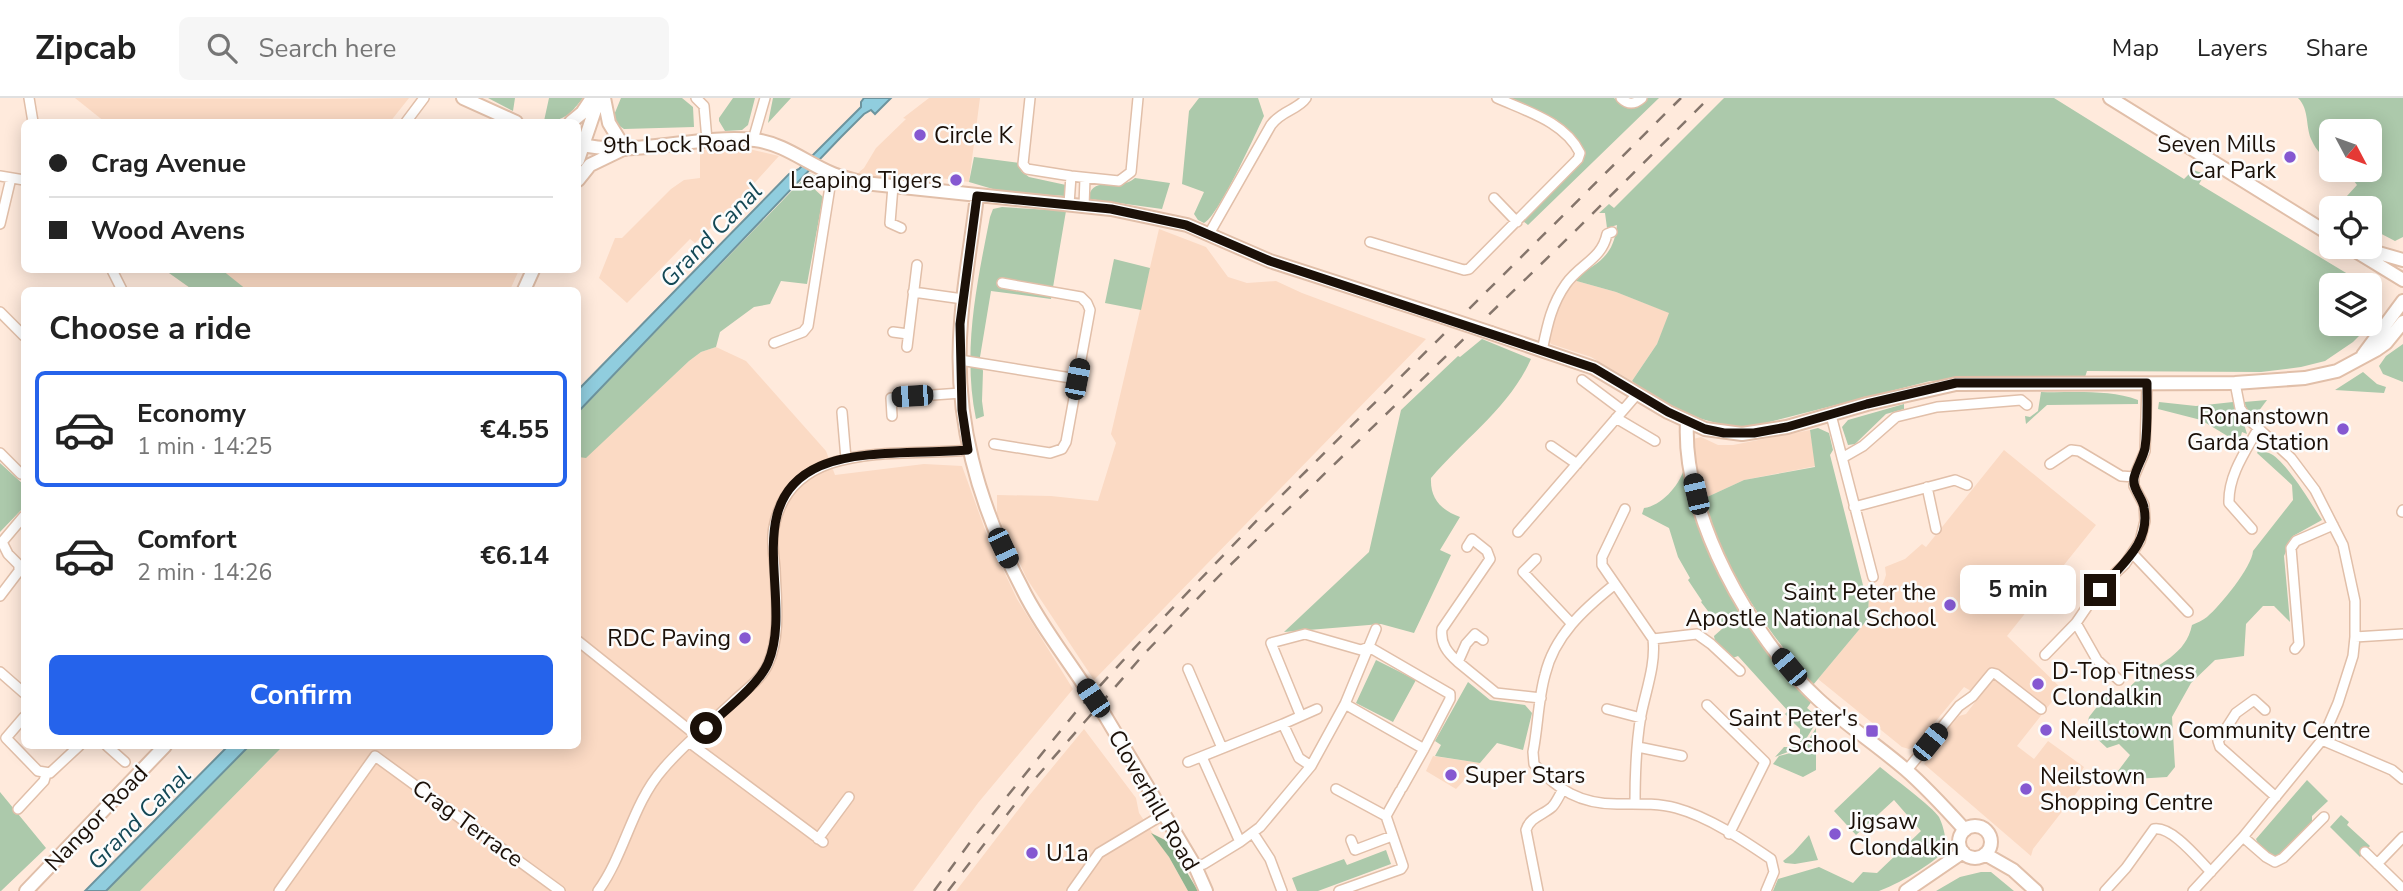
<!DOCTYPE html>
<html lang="en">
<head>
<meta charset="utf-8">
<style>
  :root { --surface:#fff; --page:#f6f6f6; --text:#222; --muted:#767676; --line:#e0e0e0; --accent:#2563eb }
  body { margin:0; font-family:"Nunito Sans",sans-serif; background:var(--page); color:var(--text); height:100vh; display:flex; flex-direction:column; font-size:26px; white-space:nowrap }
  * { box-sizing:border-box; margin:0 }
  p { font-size:23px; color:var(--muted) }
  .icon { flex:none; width:38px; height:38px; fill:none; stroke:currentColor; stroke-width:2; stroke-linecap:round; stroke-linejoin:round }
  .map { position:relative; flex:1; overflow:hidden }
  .panel { position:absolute; left:21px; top:189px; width:560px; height:462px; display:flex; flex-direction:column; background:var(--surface); border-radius:10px; box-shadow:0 4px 18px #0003 }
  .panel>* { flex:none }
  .guide { position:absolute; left:21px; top:21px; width:560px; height:154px; border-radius:10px; box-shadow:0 4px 18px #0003; display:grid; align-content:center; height:154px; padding:0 28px; background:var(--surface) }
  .needle { width:46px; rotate:131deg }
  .fabs { position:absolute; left:2319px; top:21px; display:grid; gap:14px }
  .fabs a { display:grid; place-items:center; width:63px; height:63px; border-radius:10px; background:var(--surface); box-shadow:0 4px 18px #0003; font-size:35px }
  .end { position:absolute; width:32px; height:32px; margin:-16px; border:9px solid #1b1008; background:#fff; box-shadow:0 0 0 4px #fff }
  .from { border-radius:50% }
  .bubble { position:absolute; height:49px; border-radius:10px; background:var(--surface); box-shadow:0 4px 18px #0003; font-size:23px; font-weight:700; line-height:49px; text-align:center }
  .car { position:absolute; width:21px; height:42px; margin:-21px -10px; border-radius:9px; box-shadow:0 0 5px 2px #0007; background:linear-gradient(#222 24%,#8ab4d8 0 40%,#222 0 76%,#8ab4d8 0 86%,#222 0) }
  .guide b { display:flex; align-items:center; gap:24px; height:66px; font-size:26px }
  .guide b+b { border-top:2px solid var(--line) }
  .guide i { width:18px; height:18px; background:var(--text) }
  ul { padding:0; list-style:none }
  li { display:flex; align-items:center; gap:21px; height:116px; margin:0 14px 10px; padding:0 14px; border:4px solid transparent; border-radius:10px }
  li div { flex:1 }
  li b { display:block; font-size:26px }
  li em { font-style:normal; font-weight:700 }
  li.selected { border-color:var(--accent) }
  li>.icon { width:63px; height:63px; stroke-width:1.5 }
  h2 { padding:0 28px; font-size:32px; line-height:84px }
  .action { display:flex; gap:14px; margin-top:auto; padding:14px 28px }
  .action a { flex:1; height:80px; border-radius:10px; background:var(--accent); color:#fff; font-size:28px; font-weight:700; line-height:80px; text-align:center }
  header { display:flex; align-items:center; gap:42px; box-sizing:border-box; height:98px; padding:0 35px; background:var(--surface); border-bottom:2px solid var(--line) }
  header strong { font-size:33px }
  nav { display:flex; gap:38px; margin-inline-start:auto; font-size:24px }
  .search { width:490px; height:63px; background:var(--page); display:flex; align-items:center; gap:18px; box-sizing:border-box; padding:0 24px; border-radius:10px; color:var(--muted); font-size:26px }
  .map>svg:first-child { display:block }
</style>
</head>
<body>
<header>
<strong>Zipcab</strong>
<div class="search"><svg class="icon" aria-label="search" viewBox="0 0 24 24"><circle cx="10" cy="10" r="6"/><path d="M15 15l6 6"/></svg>Search here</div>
<nav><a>Map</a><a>Layers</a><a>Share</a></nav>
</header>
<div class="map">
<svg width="2403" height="793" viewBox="0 0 2403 793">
  <rect width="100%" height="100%" fill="#ffeadc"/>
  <path fill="#fbdac4" d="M75,0L324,1L409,0L390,24H105Z
    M929,0H980L969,84L926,78L908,83L857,76L864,70L876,50L906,21L903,20Z
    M749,51L779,58L730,112L695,145L690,141L627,205L599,180L615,140H622L671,91L684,82L700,80V52Z
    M1159,131L1206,149L1228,179L1247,185L1276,183L1302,195L1426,241L1094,582L1027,481L997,416V397L1051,398L1098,403L1116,345L1111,336Z
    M168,172H519L510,192H193L169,175Z
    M1573,182L1616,194L1670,215L1657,246L1632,283L1591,259L1551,246L1548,241L1554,213Z
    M716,249L746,263L826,353L835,377L924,366L962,368L987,437L1017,501L1073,591L978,705L913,793H140L283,648H578V359H586L689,263L701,254Z
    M1810,332L1816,368L1744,382L1705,400L1694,365L1693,341L1701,339L1718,347H1733Z
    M2004,352L2096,427L2007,538L2062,591L2017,648L2034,661L2048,643L2084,669L2081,674L2088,680L2033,751L2031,758L1924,666L1936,651L1933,648L1959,618L1966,616L1985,591L1978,586L1971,593L1964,589L1916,647L1909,651L1902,649L1818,581L1868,521L1869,493L1877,491L1883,486L1886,477L1885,469L1905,461L1922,446L1926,449Z
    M1084,631L1136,700L1139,715L1169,759L1188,793H956L1028,699Z
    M1433,658L1480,665L1456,691L1426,673Z"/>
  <path fill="#acc9ab" d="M488,0H515L513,13Z
    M549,0H583C571,15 564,24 544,23Z
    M621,0H682L693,9L694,29L624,31L615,25L614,17Z
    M733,0H755L748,27L742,32L725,33L719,23V20Z
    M773,0H791L768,25Z
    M1199,0H1258L1264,18C1255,37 1218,119 1204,125L1198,122L1194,116L1204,94L1182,86L1189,13Z
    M1505,0H1614L1624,9L1632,10L1647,0H1659L1528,127L1523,123L1581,63L1584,53L1557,22Z
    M1724,0H2054L2184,81L2193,72L2205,76L2199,86L2366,187H2331V226H2370V190L2380,200V212L2374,223L2353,244L2325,263L2301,269L2261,274L2087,273L2085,279H2015L1930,283L1750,329C1713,330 1660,308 1632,283L1657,246L1669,215L1616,194L1573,182C1599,163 1613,160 1617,127L1607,130L1605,115H1599L1609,106L1614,110Z
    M2298,0H2403V139L2395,143L2370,130V110H2336L2357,87L2351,79L2339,72H2370V33H2331V65C2323,59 2316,52 2312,43C2305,29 2310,12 2298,0Z
    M974,59L1020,65L1021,73L1029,79L1066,87L1068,90L1065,98L1003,94L969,84Z
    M809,75L816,78L810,87L823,99L807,186L781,183L770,206L754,209L720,234L716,249L701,254L689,263L586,360L578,359V314Z
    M1135,80L1170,85L1162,111L1090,101L1089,98C1094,77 1119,94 1135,80Z
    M1002,109L1066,113L1051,201L991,193L980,259L983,273L982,303L984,318L976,321C962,253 977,185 990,119L993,111Z
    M1114,161L1150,170L1141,212L1105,205Z
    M168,172H222L247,192H193L169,175Z
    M1482,241L1531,261C1510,309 1464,341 1431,380C1430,401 1441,412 1460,419L1440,452L1451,457L1414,535L1381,526L1284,534L1369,454L1401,312L1458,258L1460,259Z
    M2403,246V284L2383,276L2379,268L2386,258Z
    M2363,274L2377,286L2386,289L2384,295L2335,292Z
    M2041,294C2072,295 2108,291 2138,302V306L2047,307L2026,326L2025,318L2030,319L2038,313Z
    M2267,302L2255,318L2259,323L2258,325L2249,316L2244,304Z
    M2159,304L2196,308L2233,304L2244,326L2247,336L2242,334L2239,345L2201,322L2158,311Z
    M1904,306V311L1886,316L1855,346L1848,347L1842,329L1848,322Z
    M1818,330L1829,335L1833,352L1830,357L1864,491L1869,493L1868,521L1813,587C1767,531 1722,472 1705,400L1744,382L1815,369L1810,332Z
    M2258,353C2261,354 2267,354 2269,355C2285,361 2312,407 2322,422L2293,438L2284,458L2290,524L2274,508H2263L2246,526L2244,558L2215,562L2191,585L2172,619L2175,669L2167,679L2135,681L2130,685L2118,673L2130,657L2119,646L2107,650L2093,637L2095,629L2088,623L2089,619L2110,592L2121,599C2126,593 2131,587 2137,582C2159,565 2186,557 2192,527C2197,525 2203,522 2207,519C2220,508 2252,469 2253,453L2293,402L2292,387L2257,355Z
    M0,365L24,387V409L0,434Z
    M1684,371L1695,414L1793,584L1812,603L1807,610L1819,620L1801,649L1775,659L1784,649H1800V631L1785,616L1788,613L1738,558L1730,561L1715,543L1714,538L1723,530L1719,523L1720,517L1718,515L1711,517L1701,504L1702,503L1688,482L1690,480L1678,459L1669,430L1642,416L1644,410C1661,408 1679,388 1684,371Z
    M1376,562L1416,582L1393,624L1356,605Z
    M1468,584L1490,602L1525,607L1532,615L1523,652L1497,645L1480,665L1435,658L1441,647L1435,643Z
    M1816,630V672L1803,679L1773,666L1779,658L1802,652Z
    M249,648H283L140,793H106Z
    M1880,669C1892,679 1933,709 1939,719C1943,727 1948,744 1944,752C1936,765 1894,788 1879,793H1773L1778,781L1819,769L1853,785L1863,774L1877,775L1921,733L1894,702L1856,737L1834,713Z
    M2307,682L2328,703L2312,718V726L2283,756L2271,759L2259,748L2256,741Z
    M0,694L46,750L1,793H0Z
    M2341,717L2349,724L2347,727L2370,748L2360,759L2330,729Z
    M1809,737L1818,762L1795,766L1785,765L1783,763L1793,755Z
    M1386,752L1391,766L1318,793H1297L1292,780L1344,761L1347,767Z
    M1981,774H1991L2014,793H1936L1960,779Z"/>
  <path fill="#90b48f" d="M1151,735L1169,744L1198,793H1188L1169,759Z"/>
  <path fill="#90cdde" stroke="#6d949e" stroke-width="2" d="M864,0H891L875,16L871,12L864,16L841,39L578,314V292L789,76L799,71L861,9V4Z
    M228,648H249L106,793H85Z"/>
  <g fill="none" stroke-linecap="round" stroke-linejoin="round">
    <g stroke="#e1bfa9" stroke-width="12">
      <path id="street" d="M29,0L33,24
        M696,0L704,8L707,42
        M1030,0L1023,66L1027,71L1071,78L1119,83L1131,74L1138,0
        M1621,0C1628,7 1634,7 1642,0
        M406,24L424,0
        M753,42L765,0
        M0,78L24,82
        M893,88L890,125L901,130
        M1494,100L1517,124
        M1069,106L1071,78
        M1084,108L1085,80
        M0,126L11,80
        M1209,136L1271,27C1282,12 1298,12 1306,0
        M1370,144L1464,172L1469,171L1578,61L1580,55C1565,24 1526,13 1497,0
        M112,172L122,192
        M913,194L963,201
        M0,214L24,238
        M893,234L908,236
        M774,245L803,234L808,228L832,76
        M907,249L917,167
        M1542,253C1547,229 1551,207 1566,186C1580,166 1602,161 1607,136L1612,134
        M960,262L1077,281
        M1582,282L1622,312
        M842,314L846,361
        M1831,317L1873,479
        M892,318L891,300L961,295
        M1616,320L1655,343
        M994,346L1050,355L1062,351L1066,344L1090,212L1087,205L1081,199L1002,185
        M1551,348L1577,366
        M0,355L21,376
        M1842,360L1863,348L1896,319L1937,309L2021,302L2027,307
        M2050,366L2071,352L2079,353L2121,378L2134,379
        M1927,389L1936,431
        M1854,409L1955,382L1967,387
        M1625,411L1602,459V467L1653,541C1656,566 1646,592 1641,617C1636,646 1635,676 1635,705
        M2402,414L2403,412
        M2252,431L2229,405C2228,378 2245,354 2258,331
        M1518,434L1638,295
        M2132,455L2188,514
        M1536,461L1523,474L1572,526
        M1614,487C1584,511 1554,538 1545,577C1538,602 1538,629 1533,654L1534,666C1558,692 1580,706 1617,706C1637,706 1657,705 1676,710C1709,719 1743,742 1771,761L1774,774L1766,793
        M0,498L19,473V467L8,456L2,444L24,418
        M2076,525L2097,562L2119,582
        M2355,539L2403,536
        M1653,541L1697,536L1711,546L1740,573
        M1483,542L1475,536L1466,546L1458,564L1496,595L1541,600
        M578,543L697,638
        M2295,551L2299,546L2291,450L2296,443L2333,427
        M2045,557L2076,525L2091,503L2109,481L2125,466L2140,443L2145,423L2144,407L2134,388V379L2145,353L2147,285
        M1458,564C1448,555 1440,546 1442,531L1490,461L1487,453L1472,441L1467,449
        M1188,571L1222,650
        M0,574L24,595
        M1707,607L1765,664L1729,736
        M1607,611L1641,620
        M2265,612L2254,602L2236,615L2218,643L2220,649L2276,699
        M1300,616L1271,545L1305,536L1361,552L1369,549L1450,596V601L1424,651L1345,606
        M24,619L6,640L38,673L50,675L79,648
        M1283,626L1317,611
        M2322,642L2392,672L2403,681
        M690,645L823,744
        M107,648L125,664
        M1638,649L1682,658
        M1202,659L1240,744
        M1188,664L1283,626L1299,660L1311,668
        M1907,672L1959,608L1973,598L1992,575L1996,576L2041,611
        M1402,690L1424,651
        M1336,691L1386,718L1400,693
        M18,711L44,683L46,676
        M1253,735L1270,761L1282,793
        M2243,739L2266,759L2275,764L2283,760L2324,719
        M818,741L849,699
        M1351,742L1355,752L1392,738
        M2365,754L2403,791
        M2377,766L2403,739
        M1195,768L1204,766L1240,744L1260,729L1311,668L1345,606L1376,531
        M279,793L375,658L560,793
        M598,793C625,756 632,706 663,671C684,646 712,624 736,601C747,591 762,580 768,566C781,537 776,502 775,471C774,458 771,442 774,429C791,340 900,359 968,352
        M1072,793L1099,755L1164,716
        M1339,793L1401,771L1403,768L1386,718
        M1538,793L1526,732C1530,719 1543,717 1552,709C1556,705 1559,698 1562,693
        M2105,793L2126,770L2154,731C2172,728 2198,761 2211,774
        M2193,793L2243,739L2322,642L2338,605L2353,558L2355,539V503L2343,447L2315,392L2291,360L2246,319L2240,310L2235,285"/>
    </g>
    <g stroke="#e1bfa9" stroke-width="16">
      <path id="secondary" d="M463,0L516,24
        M604,0L609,25L625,51
        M2110,0L2331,137
        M571,24L582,15L592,0
        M578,46C635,60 696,36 755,42C785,46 806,65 833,76C843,80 854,82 864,85L1111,111L1187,127L1270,163L1443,219
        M578,62L599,0
        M578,82L590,67L621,52
        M977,98C972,140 964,182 961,224C953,320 978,406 1022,490C1038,523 1062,554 1082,584
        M2349,149L2403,182
        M2361,150L2403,162
        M524,192L533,172
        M1491,235L1594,270L1668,314L1705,331L1742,336L1787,329L1867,306L1956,286L2235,285L2305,280L2337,273L2376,252L2386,245L2403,224
        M2363,257L2403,203
        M1687,324C1682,418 1751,539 1818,601C1845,626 1877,647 1905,671C1927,690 1946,711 1965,732
        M1104,616L1195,768L1206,793
        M1959 744a16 16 0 1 1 32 0a16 16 0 1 1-32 0Z
        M1985,756L2013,772L2036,793
        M26,793L165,648
        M1906,793L1963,754"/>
    </g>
    <use href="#street" stroke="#fff" stroke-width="9"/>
    <use href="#secondary" stroke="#fff" stroke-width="12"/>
    <path stroke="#85756b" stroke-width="2.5" stroke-dasharray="12 12" stroke-linecap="butt" d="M934,793L974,739L1075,615L1140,544L1264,415L1681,0
      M948,793L1033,683L1144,556L1221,476L1567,141L1709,0"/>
    <g stroke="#e1bfa9" stroke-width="16" stroke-linecap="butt">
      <path id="secondary-bridge" d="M1443,219L1491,235
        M1082,584L1104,616"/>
    </g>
    <use href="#secondary-bridge" stroke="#fff" stroke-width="12"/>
  </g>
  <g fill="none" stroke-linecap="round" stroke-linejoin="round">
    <path stroke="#1b1008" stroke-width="9" d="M706,630C724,613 758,588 768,565C795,502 738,404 820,368C858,351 926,356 968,352L962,312L960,226L977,98L1111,111L1186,127L1270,163L1594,270L1668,314L1705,331L1724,335H1754L1787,329L1867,306L1956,285H2147C2147,306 2148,329 2145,350C2143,360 2136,370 2134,380C2132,391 2143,400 2144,410C2151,446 2120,467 2100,492"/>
  </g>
  <g fill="#8558d1" stroke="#fcfcfc" stroke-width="2.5">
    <circle cx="920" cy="37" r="7"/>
    <circle cx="2290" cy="59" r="7"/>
    <circle cx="956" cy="82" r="7"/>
    <circle cx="2343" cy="331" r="7"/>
    <circle cx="1950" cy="507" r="7"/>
    <circle cx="745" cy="540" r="7"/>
    <circle cx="2038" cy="586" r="7"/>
    <circle cx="2046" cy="632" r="7"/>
    <rect x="1865" y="626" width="14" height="14" rx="3.5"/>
    <circle cx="1451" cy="677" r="7"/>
    <circle cx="2026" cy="691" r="7"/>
    <circle cx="1835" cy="736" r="7"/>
    <circle cx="1032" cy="755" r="7"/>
  </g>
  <g text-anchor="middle" stroke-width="5" stroke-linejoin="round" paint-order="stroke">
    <g font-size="23" fill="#1b1008" stroke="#fcfcfc" text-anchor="start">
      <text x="934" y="45">Circle K</text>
      <text x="2276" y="54" text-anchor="end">Seven Mills<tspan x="2276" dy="26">Car Park</tspan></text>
      <text x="942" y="90" text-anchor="end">Leaping Tigers</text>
      <text x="2329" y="326" text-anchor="end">Ronanstown<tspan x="2329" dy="26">Garda Station</tspan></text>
      <text x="1936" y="502" text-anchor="end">Saint Peter the<tspan x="1936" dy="26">Apostle National School</tspan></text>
      <text x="731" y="548" text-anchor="end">RDC Paving</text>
      <text x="2052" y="581">D-Top Fitness<tspan x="2052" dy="26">Clondalkin</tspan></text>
      <text x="1858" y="628" text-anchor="end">Saint Peter's<tspan x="1858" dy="26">School</tspan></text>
      <text x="2060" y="640">Neillstown Community Centre</text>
      <text x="1465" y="685">Super Stars</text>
      <text x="2040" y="686">Neilstown<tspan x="2040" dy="26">Shopping Centre</tspan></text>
      <text x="1849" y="731">Jigsaw<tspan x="1849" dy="26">Clondalkin</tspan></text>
      <text x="1046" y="763">U1a</text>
    </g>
    <g font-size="23" fill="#1b1008" stroke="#fcfcfc">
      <text transform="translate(677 46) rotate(-1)" y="8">9th Lock Road</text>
      <text transform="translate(1154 702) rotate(60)" y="8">Cloverhill Road</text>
      <text transform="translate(96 720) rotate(-46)" y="8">Nangor Road</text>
      <text transform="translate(468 725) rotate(36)" y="8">Crag Terrace</text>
    </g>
    <g font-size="24" font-style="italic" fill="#144855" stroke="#fcfcfc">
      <text transform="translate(711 137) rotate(-46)" y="8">Grand Canal</text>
      <text transform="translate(139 720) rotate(-45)" y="8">Grand Canal</text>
    </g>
  </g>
</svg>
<div class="fabs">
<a><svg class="needle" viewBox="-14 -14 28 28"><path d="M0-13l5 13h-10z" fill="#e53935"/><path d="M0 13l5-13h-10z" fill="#767676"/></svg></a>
<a><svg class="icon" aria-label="locate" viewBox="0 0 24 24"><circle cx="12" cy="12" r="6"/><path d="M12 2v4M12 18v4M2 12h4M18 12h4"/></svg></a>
<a><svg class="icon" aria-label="layers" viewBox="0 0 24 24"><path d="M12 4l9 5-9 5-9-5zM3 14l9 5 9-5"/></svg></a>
</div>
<i class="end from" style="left:706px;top:630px"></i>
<i class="end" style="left:2100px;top:492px"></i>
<div class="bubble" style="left:1960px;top:467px;width:116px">5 min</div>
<i class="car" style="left:1077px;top:281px;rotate:11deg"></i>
<i class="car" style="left:912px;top:298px;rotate:266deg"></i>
<i class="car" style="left:1696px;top:396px;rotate:347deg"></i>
<i class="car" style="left:1003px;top:450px;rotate:155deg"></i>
<i class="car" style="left:1789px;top:569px;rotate:320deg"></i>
<i class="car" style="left:1093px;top:600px;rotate:326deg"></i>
<i class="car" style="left:1930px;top:644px;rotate:39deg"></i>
<div class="guide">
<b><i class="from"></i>Crag Avenue</b>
<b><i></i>Wood Avens</b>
</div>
<section class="panel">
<h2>Choose a ride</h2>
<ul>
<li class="selected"><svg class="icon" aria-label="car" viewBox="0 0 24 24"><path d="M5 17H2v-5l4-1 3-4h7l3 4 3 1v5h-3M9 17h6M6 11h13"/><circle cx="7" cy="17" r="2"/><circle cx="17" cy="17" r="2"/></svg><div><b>Economy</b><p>1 min · 14:25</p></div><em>€4.55</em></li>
<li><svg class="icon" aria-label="car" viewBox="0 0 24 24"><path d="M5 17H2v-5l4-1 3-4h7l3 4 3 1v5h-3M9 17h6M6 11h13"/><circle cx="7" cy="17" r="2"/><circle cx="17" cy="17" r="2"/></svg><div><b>Comfort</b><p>2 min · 14:26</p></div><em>€6.14</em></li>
</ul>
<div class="action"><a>Confirm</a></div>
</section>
</div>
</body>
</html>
